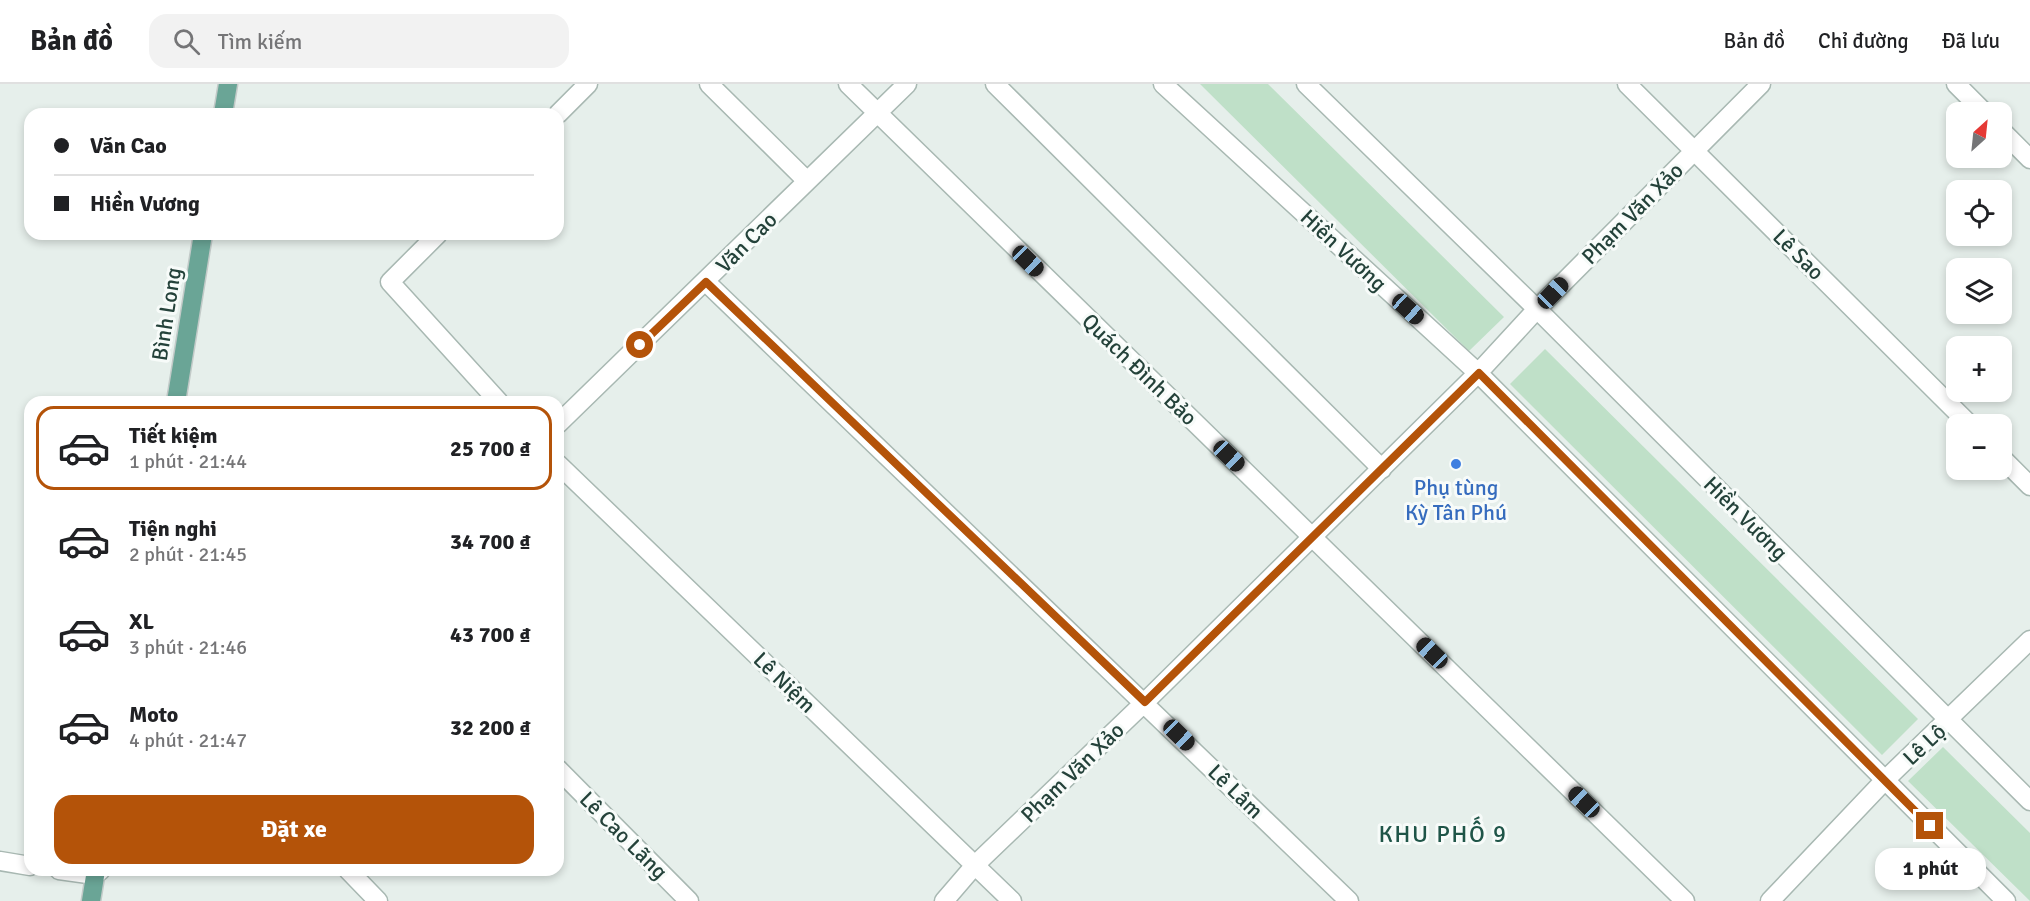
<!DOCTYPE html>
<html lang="vi">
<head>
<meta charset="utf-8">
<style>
  :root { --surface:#fff; --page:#f2f2f2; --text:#202124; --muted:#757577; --line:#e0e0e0; --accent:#b45309 }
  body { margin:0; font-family:Signika,sans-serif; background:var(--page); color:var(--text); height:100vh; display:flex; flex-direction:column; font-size:22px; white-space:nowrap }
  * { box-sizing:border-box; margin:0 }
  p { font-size:20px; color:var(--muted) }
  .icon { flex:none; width:33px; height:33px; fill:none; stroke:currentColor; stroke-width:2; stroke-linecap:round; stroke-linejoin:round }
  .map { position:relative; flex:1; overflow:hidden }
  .drawer { position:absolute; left:24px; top:312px; width:540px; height:480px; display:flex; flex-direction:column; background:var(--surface); border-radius:18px; box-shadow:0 3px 9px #0003 }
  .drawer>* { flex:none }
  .hud { position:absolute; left:24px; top:24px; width:540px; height:132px; border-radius:18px; box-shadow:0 3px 9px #0003; display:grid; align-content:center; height:132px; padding:0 30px; background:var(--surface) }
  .needle { width:39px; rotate:27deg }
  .fabs { position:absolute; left:1946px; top:18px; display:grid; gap:12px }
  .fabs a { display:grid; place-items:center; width:66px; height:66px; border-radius:12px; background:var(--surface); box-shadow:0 3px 9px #0003; font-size:30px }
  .end { position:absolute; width:27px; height:27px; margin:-14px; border:8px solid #b45309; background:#fff; box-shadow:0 0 0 3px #fff }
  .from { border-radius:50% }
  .bubble { position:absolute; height:42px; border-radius:18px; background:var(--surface); box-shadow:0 3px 9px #0003; font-size:20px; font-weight:800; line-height:42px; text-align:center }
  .car { position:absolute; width:18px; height:36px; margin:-18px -9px; border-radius:8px; box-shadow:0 0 4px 2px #0007; background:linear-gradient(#222 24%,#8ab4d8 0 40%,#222 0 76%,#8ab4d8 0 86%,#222 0) }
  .hud b { display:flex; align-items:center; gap:21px; height:57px; font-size:22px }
  .hud b+b { border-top:2px solid var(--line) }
  .hud i { width:15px; height:15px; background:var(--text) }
  ul { padding:10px 0 0; list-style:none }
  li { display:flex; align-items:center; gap:18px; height:84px; margin:0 12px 9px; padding:0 18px; border:3px solid transparent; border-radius:18px }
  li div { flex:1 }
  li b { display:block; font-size:22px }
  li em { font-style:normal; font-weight:800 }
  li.on { border-color:var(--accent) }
  li>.icon { width:54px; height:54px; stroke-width:1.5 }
  .cta { display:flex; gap:12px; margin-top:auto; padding:12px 30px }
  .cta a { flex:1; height:69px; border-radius:18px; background:var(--accent); color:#fff; font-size:24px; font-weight:800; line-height:69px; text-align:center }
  header { display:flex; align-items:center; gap:36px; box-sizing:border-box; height:84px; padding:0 30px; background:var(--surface); border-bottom:2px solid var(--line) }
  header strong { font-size:28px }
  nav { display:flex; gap:33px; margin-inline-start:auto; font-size:21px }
  .search { width:420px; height:54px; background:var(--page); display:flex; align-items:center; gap:15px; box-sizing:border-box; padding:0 21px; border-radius:18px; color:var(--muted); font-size:22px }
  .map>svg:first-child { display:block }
</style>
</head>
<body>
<header>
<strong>Bản đồ</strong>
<div class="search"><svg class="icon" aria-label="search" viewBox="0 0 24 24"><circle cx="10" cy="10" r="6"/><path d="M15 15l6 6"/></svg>Tìm kiếm</div>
<nav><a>Bản đồ</a><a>Chỉ đường</a><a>Đã lưu</a></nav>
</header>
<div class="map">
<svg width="2030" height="817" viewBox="0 0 2030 817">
  <rect width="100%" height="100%" fill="#e6efeb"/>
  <path fill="#bfe0c8" d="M1200,0H1268L1504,233L1469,267Z
    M1545,265L1918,635L1882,671L1510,300Z
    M1943,663L2030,749V817L1908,697Z"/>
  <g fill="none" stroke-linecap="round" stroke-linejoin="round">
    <g stroke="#a8b8b2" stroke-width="21">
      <path id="minor" d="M709,0L807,97
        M848,0L1685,817
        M995,0L1382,385
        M1163,0L1478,289L2006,817
        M1306,0L1537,225L2030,717
        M1627,0L1969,340
        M1956,0L1984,28
        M558,30L588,0
        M2001,46L2030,75
        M438,150L390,198L499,318
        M706,198L1349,817
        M558,340L907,0
        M2001,373L2030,402
        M558,380L1012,817
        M558,685L689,817
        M0,777L30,782
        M59,786L95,791L101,786
        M348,786L378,817
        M944,817L975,781L1145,618L1478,289L1537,225L1761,0
        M1770,817L1884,697L2030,556"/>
    </g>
    <g stroke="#c2cac8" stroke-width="21">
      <path id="major" d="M223,30L228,0
        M176,318L203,150
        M91,817L96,786"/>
    </g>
    <use href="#minor" stroke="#fff" stroke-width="18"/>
    <use href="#major" stroke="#6aa596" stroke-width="18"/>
  </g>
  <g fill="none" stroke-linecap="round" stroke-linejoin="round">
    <path stroke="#b45309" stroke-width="8" d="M640,261L706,198L1145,618L1479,289L1930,742"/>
  </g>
  <circle fill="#3f7fe0" stroke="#f7fbf9" stroke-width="2" cx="1456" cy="380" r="6"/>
  <g text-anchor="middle" stroke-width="6" stroke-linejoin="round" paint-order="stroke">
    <g font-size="22" fill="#24423a" stroke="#f7fbf9">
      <text transform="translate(1632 129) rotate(-45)" y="8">Phạm Văn Xảo</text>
      <text transform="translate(746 158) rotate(-45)" y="8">Văn Cao</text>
      <text transform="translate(1344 166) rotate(43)" y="8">Hiền Vương</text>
      <text transform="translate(1799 170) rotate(45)" y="8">Lê Sao</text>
      <text transform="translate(166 230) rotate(-81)" y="8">Bình Long</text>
      <text transform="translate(1140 285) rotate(44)" y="8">Quách Đình Bảo</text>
      <text transform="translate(1746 434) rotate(45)" y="8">Hiền Vương</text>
      <text transform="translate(785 598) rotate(44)" y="8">Lê Niệm</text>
      <text transform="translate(1924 660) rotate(-43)" y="8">Lê Lộ</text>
      <text transform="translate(1072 688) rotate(-44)" y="8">Phạm Văn Xảo</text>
      <text transform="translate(1236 707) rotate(44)" y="8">Lê Lâm</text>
      <text transform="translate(624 751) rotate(45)" y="8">Lê Cao Lãng</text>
    </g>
    <g font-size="22" fill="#366cbe" stroke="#f7fbf9">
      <text x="1456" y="411">Phụ tùng<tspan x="1456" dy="25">Kỳ Tân Phú</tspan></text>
    </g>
    <g font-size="24" letter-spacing="1.5" fill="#1f5548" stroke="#f7fbf9">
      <text x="1443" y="758">KHU PHỐ 9</text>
    </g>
  </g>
</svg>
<div class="fabs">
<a><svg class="needle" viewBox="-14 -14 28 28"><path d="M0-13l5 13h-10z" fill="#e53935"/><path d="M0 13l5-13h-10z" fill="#757577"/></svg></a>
<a><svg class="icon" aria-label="locate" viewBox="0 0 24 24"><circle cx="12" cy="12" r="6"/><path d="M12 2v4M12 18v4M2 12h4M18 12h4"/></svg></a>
<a><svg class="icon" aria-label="layers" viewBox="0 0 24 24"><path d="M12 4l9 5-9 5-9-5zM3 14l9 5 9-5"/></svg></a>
<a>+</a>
<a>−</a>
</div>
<i class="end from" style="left:640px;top:261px"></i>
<i class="end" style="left:1930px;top:742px"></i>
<div class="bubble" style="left:1875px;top:764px;width:111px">1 phút</div>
<i class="car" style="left:1028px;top:177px;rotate:134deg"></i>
<i class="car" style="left:1553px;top:209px;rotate:44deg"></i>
<i class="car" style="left:1408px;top:225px;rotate:132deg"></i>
<i class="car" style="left:1229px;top:372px;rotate:134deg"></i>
<i class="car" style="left:1432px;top:569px;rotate:314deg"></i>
<i class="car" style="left:1179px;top:651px;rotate:134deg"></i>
<i class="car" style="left:1584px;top:718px;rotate:314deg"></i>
<div class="hud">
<b><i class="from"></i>Văn Cao</b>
<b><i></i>Hiền Vương</b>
</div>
<section class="drawer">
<ul>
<li class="on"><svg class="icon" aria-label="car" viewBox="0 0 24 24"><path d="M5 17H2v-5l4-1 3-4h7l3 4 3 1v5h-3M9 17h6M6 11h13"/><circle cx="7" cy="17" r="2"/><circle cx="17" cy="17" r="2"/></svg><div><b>Tiết kiệm</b><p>1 phút · 21:44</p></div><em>25 700 ₫</em></li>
<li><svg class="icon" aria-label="car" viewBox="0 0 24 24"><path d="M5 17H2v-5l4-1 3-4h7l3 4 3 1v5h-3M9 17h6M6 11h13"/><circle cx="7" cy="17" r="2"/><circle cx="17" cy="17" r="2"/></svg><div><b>Tiện nghi</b><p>2 phút · 21:45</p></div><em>34 700 ₫</em></li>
<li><svg class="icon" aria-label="car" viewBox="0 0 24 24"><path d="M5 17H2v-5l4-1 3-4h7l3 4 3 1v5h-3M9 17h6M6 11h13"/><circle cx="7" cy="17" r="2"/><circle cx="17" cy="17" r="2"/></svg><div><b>XL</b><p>3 phút · 21:46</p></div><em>43 700 ₫</em></li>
<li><svg class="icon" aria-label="car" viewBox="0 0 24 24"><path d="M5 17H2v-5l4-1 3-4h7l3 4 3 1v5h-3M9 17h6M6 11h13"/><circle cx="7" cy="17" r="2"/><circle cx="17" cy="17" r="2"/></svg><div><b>Moto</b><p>4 phút · 21:47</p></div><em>32 200 ₫</em></li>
</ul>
<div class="cta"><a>Đặt xe</a></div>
</section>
</div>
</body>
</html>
